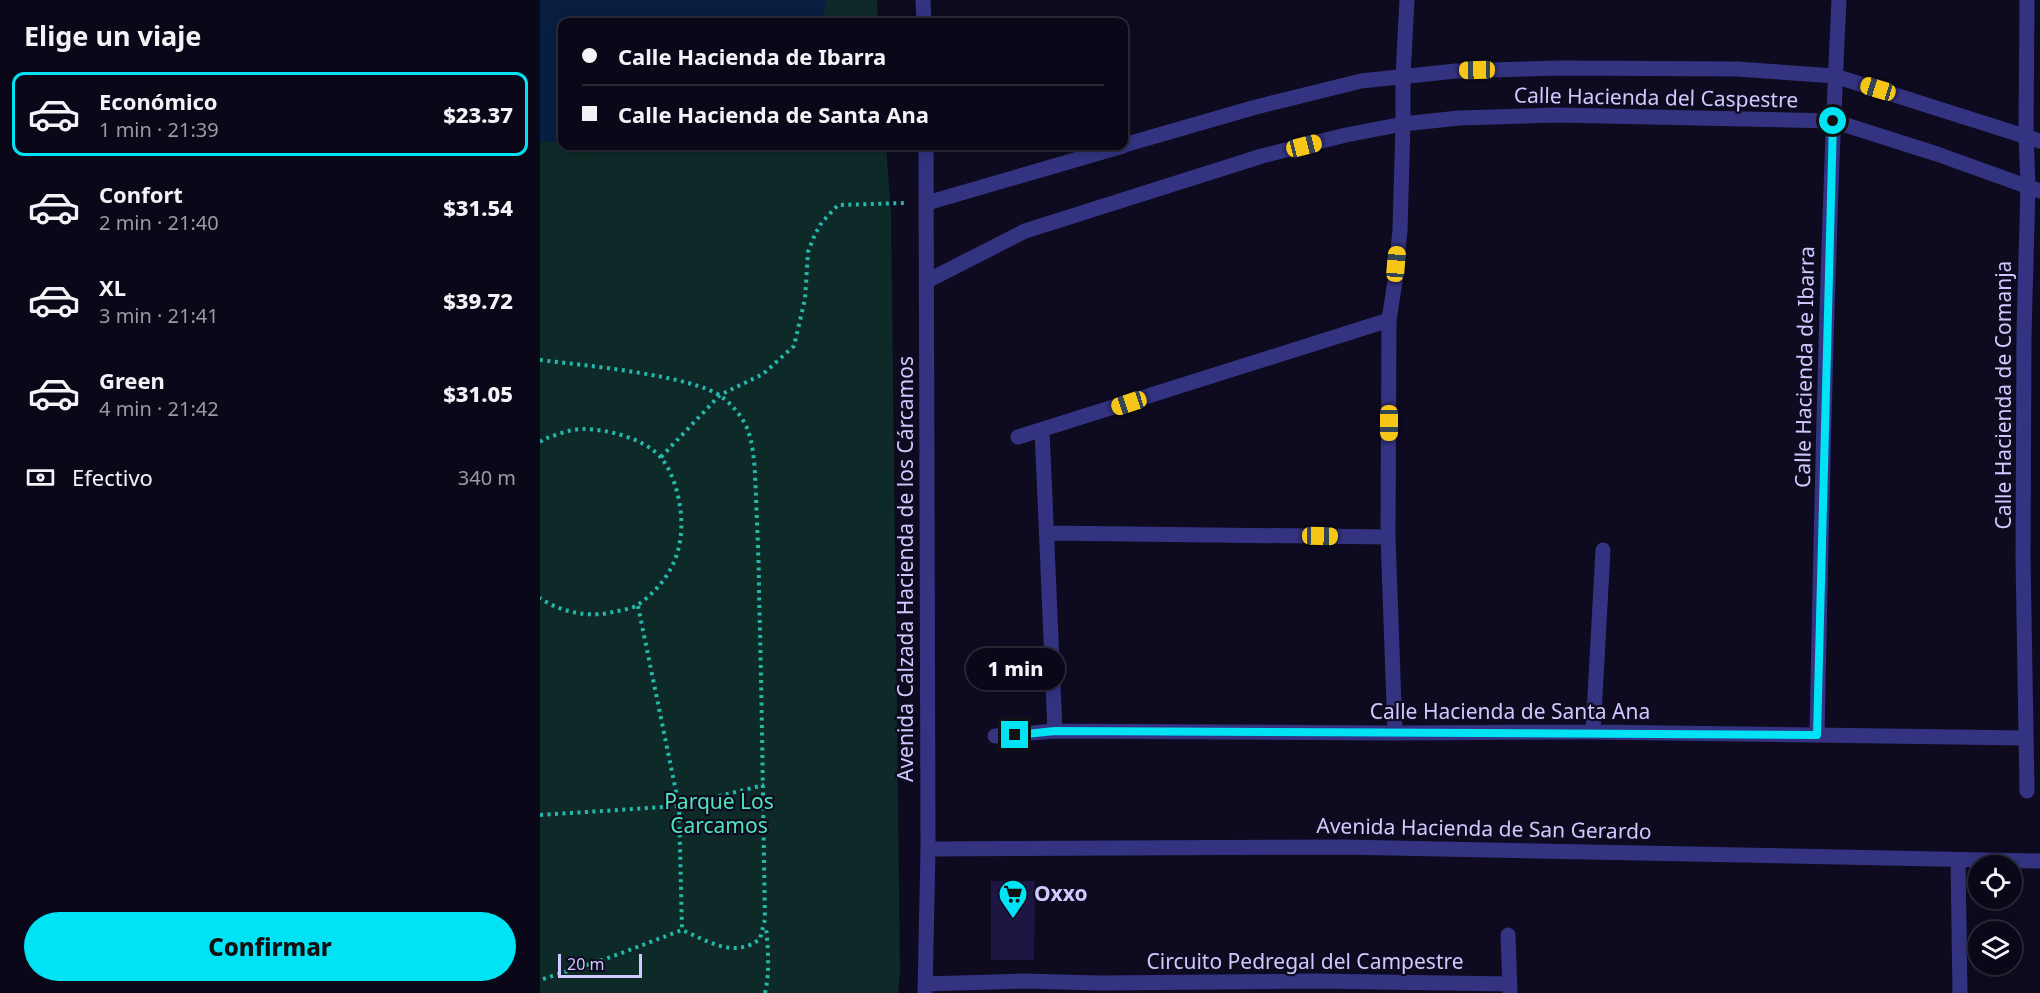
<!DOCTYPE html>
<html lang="es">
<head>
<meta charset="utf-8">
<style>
  :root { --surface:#0a0818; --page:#131121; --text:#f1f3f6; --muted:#999aa2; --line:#2a2937; --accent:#00e3f5 }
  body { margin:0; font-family:"Noto Sans",sans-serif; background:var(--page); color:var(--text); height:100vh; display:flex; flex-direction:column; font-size:22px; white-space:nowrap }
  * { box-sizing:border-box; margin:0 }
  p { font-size:20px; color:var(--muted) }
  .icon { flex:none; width:33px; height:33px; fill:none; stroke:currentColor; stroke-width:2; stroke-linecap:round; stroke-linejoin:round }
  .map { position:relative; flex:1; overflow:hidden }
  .details { display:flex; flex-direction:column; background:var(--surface); width:540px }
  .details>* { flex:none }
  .top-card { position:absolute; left:18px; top:18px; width:570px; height:132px; border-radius:12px; box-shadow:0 3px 15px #0003,0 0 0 2px var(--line); display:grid; align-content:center; height:132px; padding:0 24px; background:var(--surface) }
  .buttons { position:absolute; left:1428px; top:855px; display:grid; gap:12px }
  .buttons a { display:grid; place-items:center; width:54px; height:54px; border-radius:50%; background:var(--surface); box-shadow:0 3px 15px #0003,0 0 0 2px var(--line); font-size:30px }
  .scale { position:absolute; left:18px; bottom:15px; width:84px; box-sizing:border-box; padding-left:6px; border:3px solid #cecaff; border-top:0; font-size:16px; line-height:21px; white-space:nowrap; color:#cecaff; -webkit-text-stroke:4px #0e0b20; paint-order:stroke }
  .end { position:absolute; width:27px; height:27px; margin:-14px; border:8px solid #00e3f5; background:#111; box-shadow:0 0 0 3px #111 }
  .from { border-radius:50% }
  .bubble { position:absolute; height:42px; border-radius:21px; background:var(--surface); box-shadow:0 3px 15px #0003,0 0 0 2px var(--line); font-size:20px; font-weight:800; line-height:42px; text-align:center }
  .car { position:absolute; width:18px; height:36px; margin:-18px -9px; border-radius:8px; box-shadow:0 0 4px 2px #0007; background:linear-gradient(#f5c518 24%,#345 0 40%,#f5c518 0 76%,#345 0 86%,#f5c518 0) }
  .top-card b { display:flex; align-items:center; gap:21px; height:57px; font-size:22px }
  .top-card b+b { border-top:2px solid var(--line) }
  .top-card i { width:15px; height:15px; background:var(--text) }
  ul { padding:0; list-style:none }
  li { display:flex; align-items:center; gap:18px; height:84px; margin:0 12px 9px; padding:0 12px; border:3px solid transparent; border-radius:12px }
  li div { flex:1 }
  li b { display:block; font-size:22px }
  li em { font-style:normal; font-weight:800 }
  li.on { border-color:var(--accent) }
  li>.icon { width:54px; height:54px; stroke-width:1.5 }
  h2 { padding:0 24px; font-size:27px; line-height:72px }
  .pay { display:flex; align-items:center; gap:15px; height:66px; padding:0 24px; font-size:22px }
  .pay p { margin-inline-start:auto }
  .primary-button { display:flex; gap:12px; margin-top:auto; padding:12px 24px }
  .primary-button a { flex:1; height:69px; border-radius:36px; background:var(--accent); color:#111; font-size:24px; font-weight:800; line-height:69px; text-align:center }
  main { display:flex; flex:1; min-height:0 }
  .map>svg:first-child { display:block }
</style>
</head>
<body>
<main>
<section class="details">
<h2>Elige un viaje</h2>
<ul>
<li class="on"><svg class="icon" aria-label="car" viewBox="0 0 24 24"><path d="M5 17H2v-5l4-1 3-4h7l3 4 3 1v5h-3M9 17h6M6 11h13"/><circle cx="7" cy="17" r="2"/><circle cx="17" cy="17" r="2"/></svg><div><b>Económico</b><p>1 min · 21:39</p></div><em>$23.37</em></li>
<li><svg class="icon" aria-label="car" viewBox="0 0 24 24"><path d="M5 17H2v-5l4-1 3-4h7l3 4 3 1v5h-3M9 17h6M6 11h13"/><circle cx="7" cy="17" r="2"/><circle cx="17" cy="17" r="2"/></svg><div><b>Confort</b><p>2 min · 21:40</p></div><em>$31.54</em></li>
<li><svg class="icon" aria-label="car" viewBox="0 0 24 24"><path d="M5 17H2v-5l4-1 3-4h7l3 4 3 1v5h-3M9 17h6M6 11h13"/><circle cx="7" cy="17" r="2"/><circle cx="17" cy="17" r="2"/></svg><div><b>XL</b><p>3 min · 21:41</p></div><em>$39.72</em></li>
<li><svg class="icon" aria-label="car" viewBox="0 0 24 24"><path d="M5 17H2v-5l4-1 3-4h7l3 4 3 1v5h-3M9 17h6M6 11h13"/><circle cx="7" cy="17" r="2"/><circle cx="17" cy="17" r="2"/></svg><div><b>Green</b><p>4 min · 21:42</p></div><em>$31.05</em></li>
</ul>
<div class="pay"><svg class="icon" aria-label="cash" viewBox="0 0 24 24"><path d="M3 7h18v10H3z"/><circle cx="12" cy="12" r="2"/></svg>Efectivo<p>340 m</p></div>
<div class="primary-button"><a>Confirmar</a></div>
</section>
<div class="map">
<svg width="1500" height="993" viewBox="0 0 1500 993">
  <rect width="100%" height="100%" fill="#0e0b20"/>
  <path fill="#0e2a28" d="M0,0H337L338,22H22V146H346L351,213L360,974L358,993H0Z"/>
  <path fill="#081f42" d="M0,0H286L283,22H22V141L0,142Z"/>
  <path fill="#1e1642" d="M451,881H495L494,960H451Z"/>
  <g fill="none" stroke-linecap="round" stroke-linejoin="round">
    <path stroke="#25b8ab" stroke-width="4" stroke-dasharray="3 4.5" stroke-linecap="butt" d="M0,360C40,365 153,375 182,397C195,407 206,421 210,437C215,456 215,477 216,496C217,528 219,560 219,592C222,701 223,810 225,919L220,939C194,959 168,941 142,930L71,957L0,980
      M0,442L4,439C16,435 30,429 43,429C67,429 107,439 122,459C130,469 135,483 138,496C148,540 136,577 99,604C93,609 81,610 73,612C49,618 20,612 0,598
      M121,457L180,395L223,374L254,346L265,299L268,252L275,234L282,222L298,205L365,203
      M98,606L139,806L142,930
      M0,815L139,806L224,785
      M225,993C230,971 228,949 226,926"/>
    <path stroke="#333382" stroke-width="15" d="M383,0L384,22
      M1487,0L1486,136L1488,186L1484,334L1483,557L1487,791
      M584,145L716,107L821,81L916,71L1020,68L1197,69L1295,76L1500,141
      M387,203L583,146
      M387,281L485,231L722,156L806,135L863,124L919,118L1017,115L1293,121L1397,154L1500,191
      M502,430L515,731
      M478,437L849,320
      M507,533L848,537
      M1053,732L1063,550
      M855,733L848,537L849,320L855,281L860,230L863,124V76L867,0
      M1277,735C1282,490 1287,245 1299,0
      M455,736L515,731L855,733L1053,732L1485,738
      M388,849L803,847L1500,861
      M1418,860L1420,993
      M968,935L970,993
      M385,984L483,981L560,983L775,981L970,984
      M385,993L388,849L386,146"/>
  </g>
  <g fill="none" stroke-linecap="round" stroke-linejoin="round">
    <path stroke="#00e3f5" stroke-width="8" d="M475,735L515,731C769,733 1023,732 1277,735L1293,121"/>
  </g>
  <defs>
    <g id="supermarket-pin" transform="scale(1.5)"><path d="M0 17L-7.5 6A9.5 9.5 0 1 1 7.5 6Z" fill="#00e3f5" stroke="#0e0b20"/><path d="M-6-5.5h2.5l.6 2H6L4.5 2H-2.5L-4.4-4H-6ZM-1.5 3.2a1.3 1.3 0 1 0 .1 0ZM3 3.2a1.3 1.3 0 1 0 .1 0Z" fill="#111"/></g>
  </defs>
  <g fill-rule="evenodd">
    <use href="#supermarket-pin" x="473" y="894"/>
  </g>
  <g text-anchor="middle" stroke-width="4.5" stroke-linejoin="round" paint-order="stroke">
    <g font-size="21" fill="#cecaff" stroke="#0e0b20">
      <text transform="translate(1116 98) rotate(1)" y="7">Calle Hacienda del Caspestre</text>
      <text transform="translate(1265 367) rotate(-89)" y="7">Calle Hacienda de Ibarra</text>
      <text transform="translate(1464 395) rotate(-90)" y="7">Calle Hacienda de Comanja</text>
      <text transform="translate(366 569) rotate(-90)" y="7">Avenida Calzada Hacienda de los Cárcamos</text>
      <text x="970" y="719">Calle Hacienda de Santa Ana</text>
      <text transform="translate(944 829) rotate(1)" y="7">Avenida Hacienda de San Gerardo</text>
      <text x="765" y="969">Circuito Pedregal del Campestre</text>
    </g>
    <g font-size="21" fill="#4ee7bc" stroke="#0e0b20">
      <text x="179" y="809">Parque Los<tspan x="179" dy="24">Carcamos</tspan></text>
    </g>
    <g font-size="21" font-weight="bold" fill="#cecaff" stroke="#0e0b20" text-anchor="start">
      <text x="494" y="901">Oxxo</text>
    </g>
  </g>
</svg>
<div class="buttons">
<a><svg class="icon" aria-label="locate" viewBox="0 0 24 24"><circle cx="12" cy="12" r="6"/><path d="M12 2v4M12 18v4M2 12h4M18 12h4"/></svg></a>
<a><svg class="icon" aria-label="layers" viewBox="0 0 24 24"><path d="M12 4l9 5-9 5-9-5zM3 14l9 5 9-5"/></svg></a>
</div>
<div class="scale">20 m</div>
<i class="end from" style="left:1293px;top:121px"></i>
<i class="end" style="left:475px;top:735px"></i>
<div class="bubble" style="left:426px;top:648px;width:99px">1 min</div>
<i class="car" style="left:937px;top:70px;rotate:269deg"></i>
<i class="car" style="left:1338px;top:89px;rotate:287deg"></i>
<i class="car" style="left:764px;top:146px;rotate:76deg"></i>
<i class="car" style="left:856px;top:264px;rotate:5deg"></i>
<i class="car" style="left:589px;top:403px;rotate:252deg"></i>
<i class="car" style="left:849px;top:423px;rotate:180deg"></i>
<i class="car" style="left:780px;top:536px;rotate:91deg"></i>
<div class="top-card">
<b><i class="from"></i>Calle Hacienda de Ibarra</b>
<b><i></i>Calle Hacienda de Santa Ana</b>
</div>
</div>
</main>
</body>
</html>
